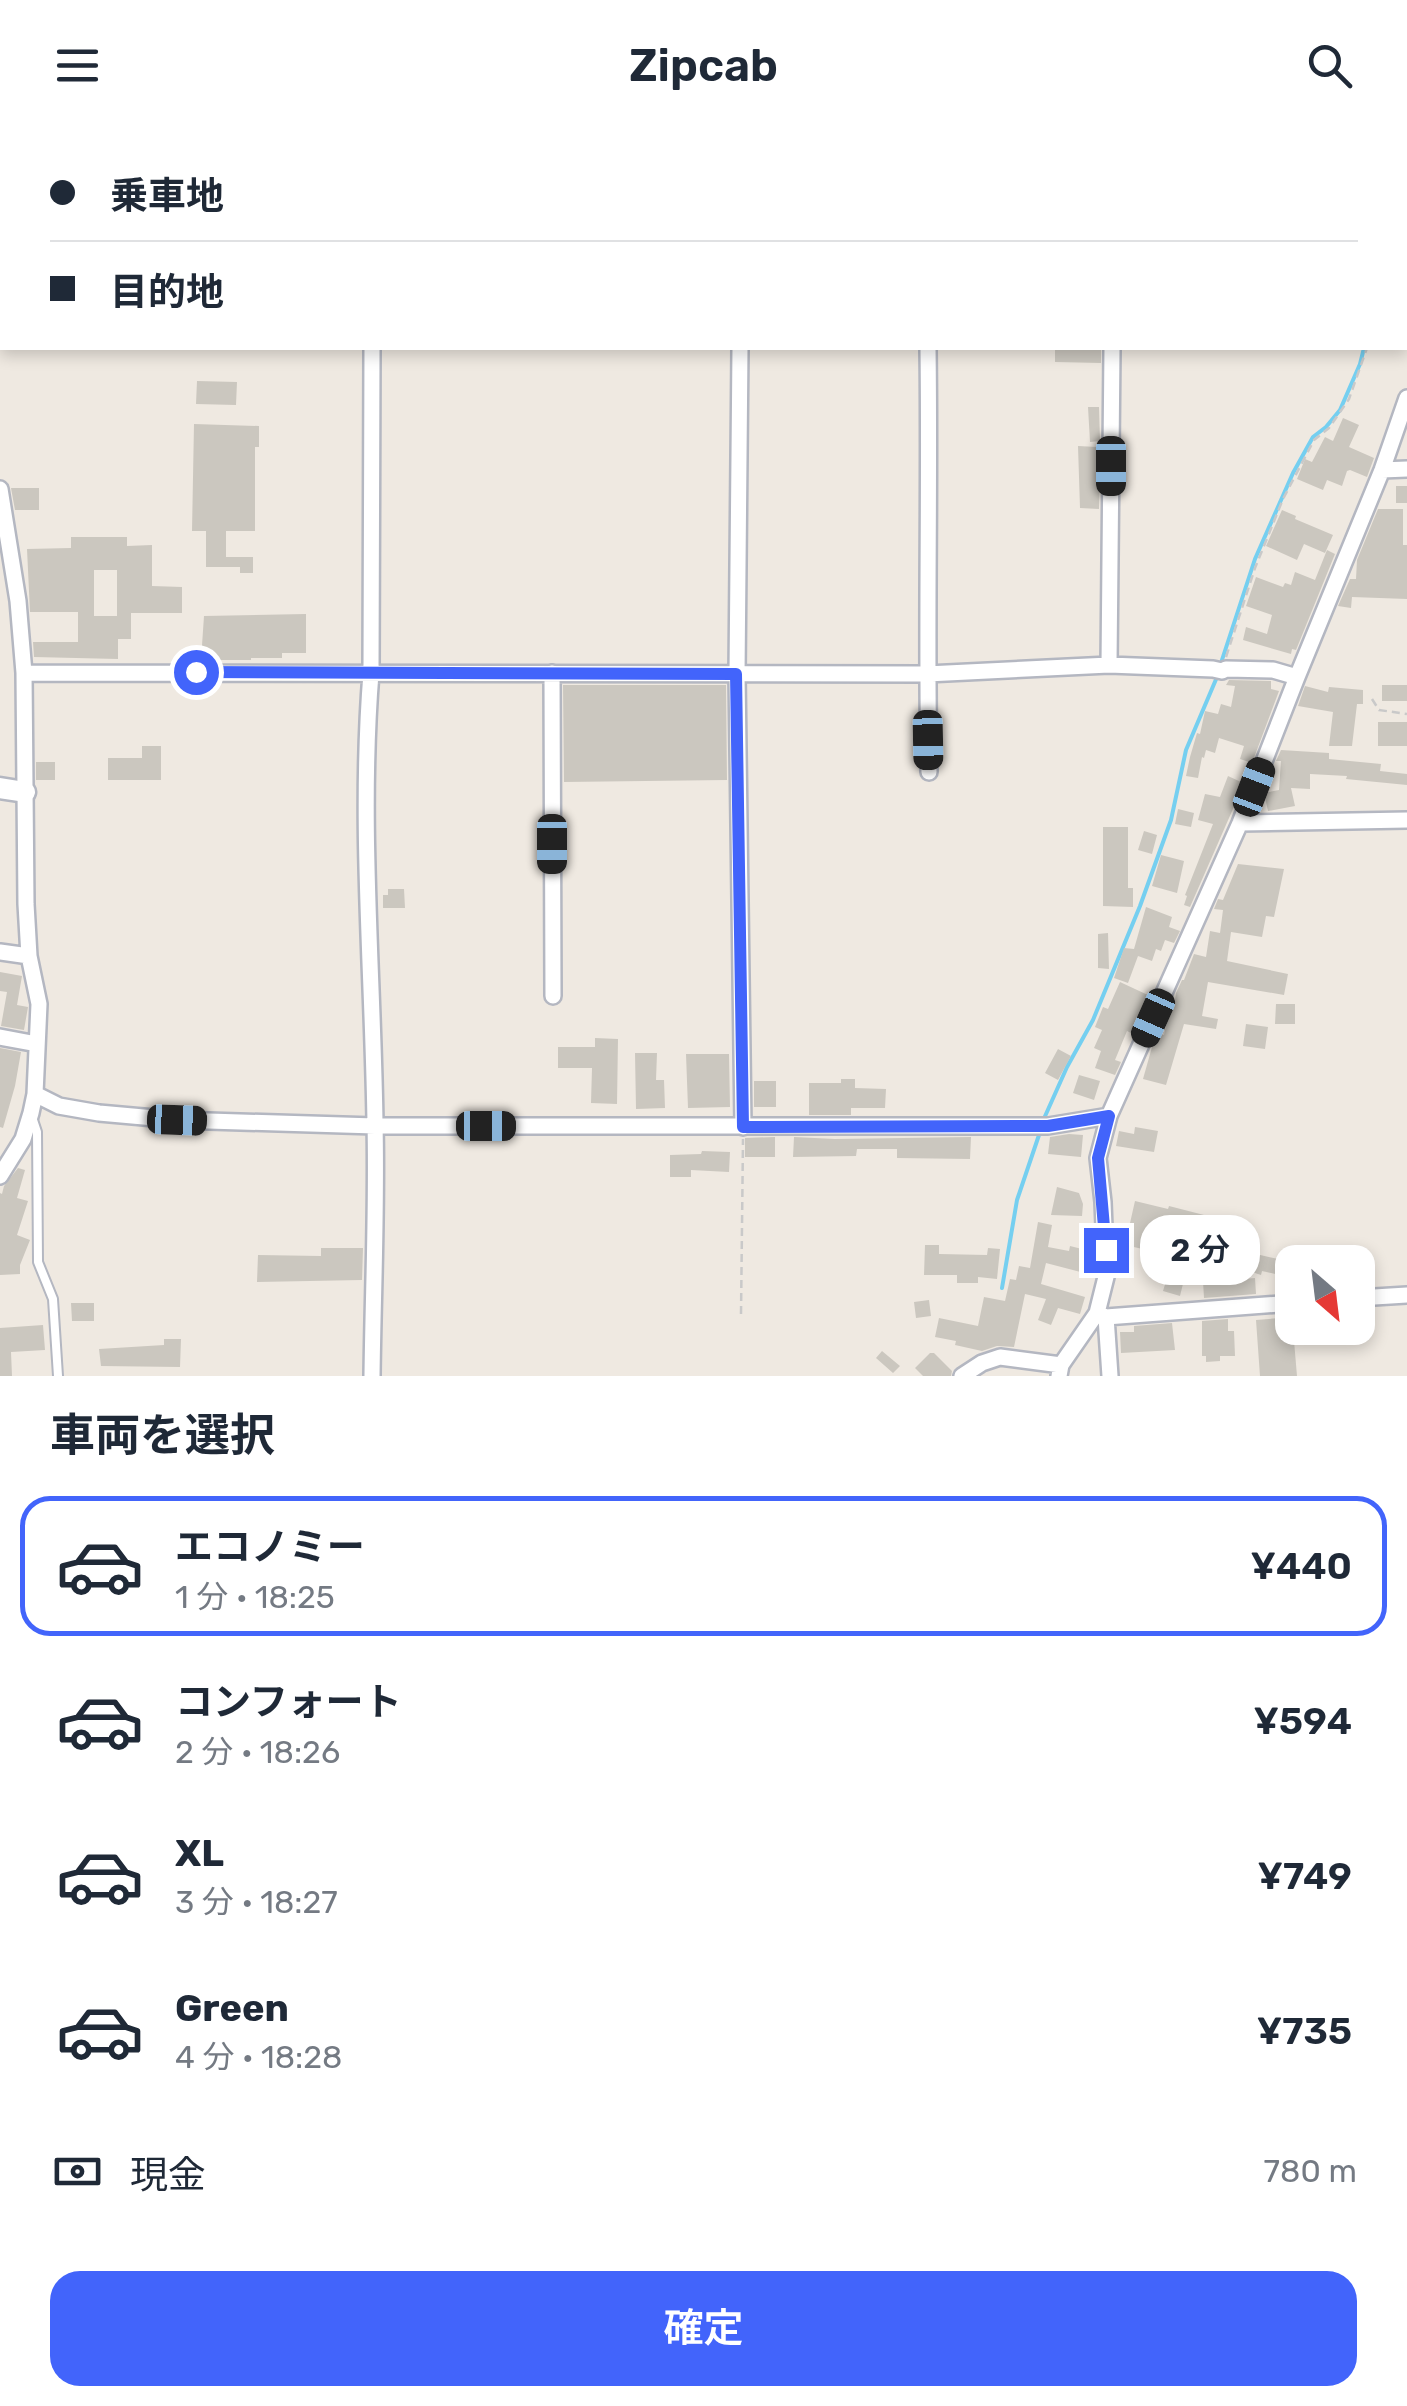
<!DOCTYPE html>
<html lang="ja">
<head>
<meta charset="utf-8">
<style>
  :root { --surface:#fff; --page:#f6f6f7; --text:#1f2937; --muted:#747a83; --line:#e0e1e3; --accent:#4264fb }
  body { margin:0; font-family:Rubik,"Noto Sans JP",sans-serif; background:var(--page); color:var(--text); height:100vh; display:flex; flex-direction:column; font-size:38px; white-space:nowrap }
  * { box-sizing:border-box; margin:0 }
  p { font-size:32px; color:var(--muted) }
  .icon { flex:none; width:55px; height:55px; fill:none; stroke:currentColor; stroke-width:2; stroke-linecap:round; stroke-linejoin:round }
  .map { position:relative; height:1246px; overflow:hidden }
  .drawer { display:flex; flex-direction:column; background:var(--surface); flex:1 }
  .drawer>* { flex:none }
  .banner { position:absolute; left:0px; top:0px; width:1408px; height:220px; box-shadow:0 5px 15px #0003; display:grid; align-content:center; height:220px; padding:0 50px; background:var(--surface) }
  .needle { width:65px; rotate:152deg }
  .tools { position:absolute; left:1275px; top:1115px; display:grid; gap:20px }
  .tools a { display:grid; place-items:center; width:100px; height:100px; border-radius:20px; background:var(--surface); box-shadow:0 5px 15px #0003; font-size:50px }
  .end { position:absolute; width:45px; height:45px; margin:-22px; border:12px solid #4264fb; background:#fff; box-shadow:0 0 0 5px #fff }
  .from { border-radius:50% }
  .bubble { position:absolute; height:70px; border-radius:30px; background:var(--surface); box-shadow:0 5px 15px #0003; font-size:32px; font-weight:600; line-height:70px; text-align:center }
  .car { position:absolute; width:30px; height:60px; margin:-30px -15px; border-radius:12px; box-shadow:0 0 8px 2px #0007; background:linear-gradient(#222 24%,#8ab4d8 0 40%,#222 0 76%,#8ab4d8 0 86%,#222 0) }
  .banner b { display:flex; align-items:center; gap:35px; height:95px; font-size:38px }
  .banner b+b { border-top:2px solid var(--line) }
  .banner i { width:25px; height:25px; background:var(--text) }
  ul { padding:0; list-style:none }
  li { display:flex; align-items:center; gap:30px; height:140px; margin:0 20px 15px; padding:0 30px; border:5px solid transparent; border-radius:30px }
  li div { flex:1 }
  li b { display:block; font-size:38px }
  li em { font-style:normal; font-weight:600 }
  li.on { border-color:var(--accent) }
  li>.icon { width:90px; height:90px; stroke-width:1.5 }
  h2 { padding:0 50px; font-size:45px; line-height:120px }
  .pay { display:flex; align-items:center; gap:25px; height:110px; padding:0 50px; font-size:38px }
  .pay p { margin-inline-start:auto }
  .cta { display:flex; gap:20px; margin-top:auto; padding:20px 50px }
  .cta a { flex:1; height:115px; border-radius:30px; background:var(--accent); color:#fff; font-size:40px; font-weight:600; line-height:115px; text-align:center }
  header { display:flex; justify-content:space-between; align-items:center; height:130px; padding:0 50px; background:var(--surface); font-size:45px; font-weight:600 }
  .map>svg:first-child { display:block }
</style>
</head>
<body>
<header><svg class="icon" aria-label="menu" viewBox="0 0 24 24"><path d="M4 6h16M4 12h16M4 18h16"/></svg>Zipcab<svg class="icon" aria-label="search" viewBox="0 0 24 24"><circle cx="10" cy="10" r="6"/><path d="M15 15l6 6"/></svg></header>
<div class="map">
<svg width="1407" height="1246" viewBox="0 0 1407 1246">
  <rect width="100%" height="100%" fill="#efe9e1"/>
  <g fill="none" stroke-linecap="round" stroke-linejoin="round">
    <path stroke="#75cff0" stroke-width="4" d="M1387,2L1388,0
      M1221,533L1255,429L1293,343L1313,307L1326,297L1340,280L1360,234L1364,218
      M1042,993L1067,937L1093,890L1140,776L1171,690L1186,620L1217,547
      M1002,1158L1017,1070L1040,1002"/>
  </g>
  <path fill="#cbc7bf" fill-rule="evenodd" d="M1055,218H1101V233L1055,232Z
    M197,251L237,252L236,275L196,274Z
    M1088,277H1099L1100,311L1090,312Z
    M1343,288L1359,295L1349,317L1374,328L1367,347L1350,340L1347,341L1342,356L1327,350L1323,360L1297,349L1305,329L1312,332L1325,307L1333,311Z
    M194,294L259,296V317H255V401H226V427H253V443H240V437H206V401H192Z
    M1078,316L1097,317L1096,342H1100L1099,379L1080,378Z
    M1396,356H1407V373H1396Z
    M11,358H39V380H15Z
    M1378,379H1403V415H1407V469L1352,467L1351,478L1338,476L1350,449H1356L1357,430Z
    M1282,380L1296,386L1295,389L1333,405L1325,423L1304,414L1297,430L1266,416Z
    M71,407H127V416L152,415V456L182,457V483H131V509H118V529L34,527L33,512H78V482H30L27,419L71,418ZM94,440H117V486H94Z
    M1327,420L1335,424L1296,520L1292,519L1291,524L1243,510L1246,497L1267,504L1272,485L1246,476L1256,447L1283,457L1285,453L1291,455L1295,442L1315,450Z
    M306,484V523H282V528H251V530H201L204,486Z
    M1229,550L1271,551V559L1279,561L1252,633L1240,629L1244,616L1219,608L1215,623L1206,620L1204,628L1202,627L1198,648L1186,646L1190,627L1197,603L1200,604L1205,581L1218,584L1221,574L1231,577L1235,556L1226,555Z
    M563,555H726L727,650L564,652Z
    M1382,555H1407V571H1382Z
    M1305,556L1328,562L1329,557L1363,560V574H1357L1352,616H1329L1333,582L1298,576Z
    M1378,592H1407V616H1378Z
    M142,616H161V650H108V628H142Z
    M1281,620L1329,623V629L1381,634L1380,641L1407,644V655L1346,649L1347,646L1310,644V659L1291,658L1295,676L1268,681L1264,663L1279,660L1281,631H1276Z
    M36,632H55V650H36Z
    M1228,646L1241,652L1233,671L1236,672L1190,777L1184,775L1187,766L1185,765L1213,694L1198,690L1205,664L1220,667Z
    M1178,679L1194,683L1191,697L1175,694Z
    M1103,697H1128V758H1133V777L1103,776Z
    M1144,701L1157,705L1152,724L1138,720Z
    M1161,725L1184,731L1177,763L1152,756Z
    M1238,734L1284,739L1274,787L1266,786L1262,807L1231,802L1227,831L1288,844L1284,865L1208,852L1202,886L1218,889L1216,899L1184,894L1166,955L1143,949L1152,917L1158,904L1164,905L1170,877H1174L1176,863L1182,850H1184L1194,824L1206,827L1210,801L1220,803L1223,780L1214,779L1218,769L1223,770Z
    M388,759H404L405,778H383V765H388Z
    M1146,777L1172,787L1169,797L1180,801L1174,813L1165,810L1161,821L1156,819L1152,831L1138,826L1128,853L1114,848L1124,818L1134,819Z
    M1108,803L1109,839L1098,838V804Z
    M0,842L22,846L17,875L28,877L24,900L1,896L7,862L0,861Z
    M1120,852L1150,866L1133,904L1127,901L1115,930L1121,932L1115,945L1095,938L1101,921L1094,918L1102,900L1095,897L1103,877L1108,879Z
    M1276,874H1295V894H1275Z
    M1246,894L1268,897L1265,919L1243,916Z
    M595,908L618,909L617,974L591,973L592,938H558V917H595Z
    M0,918L21,922L15,956L3,998L0,997Z
    M1058,919L1071,926L1058,950L1045,943Z
    M635,923H657L656,950H664L665,978L636,979Z
    M686,924H729L730,977L688,978Z
    M1079,945L1100,951L1094,970L1073,963Z
    M841,949H855V958L886,959L885,978H851V985H809V953H841Z
    M754,951H776V977H754Z
    M1135,997L1158,1001L1154,1022L1116,1016L1119,1001L1134,1004Z
    M1069,1004L1083,1005L1081,1027L1048,1024L1050,1007Z
    M775,1007V1027H745V1008Z
    M794,1007L835,1009L971,1007L970,1029L897,1028V1019H857L856,1026L793,1027Z
    M702,1021L730,1022L729,1042L691,1040V1047H670V1025L701,1024Z
    M18,1038L25,1040L17,1068L28,1071L17,1105L30,1110L20,1135V1144L0,1145V1063L2,1064L4,1056Z
    M1057,1057L1079,1063L1083,1074L1082,1086L1051,1085Z
    M1135,1071L1168,1079L1169,1076L1204,1085L1195,1117H1192L1180,1166L1163,1161L1174,1125L1179,1093L1160,1089L1157,1098L1152,1097L1147,1120L1125,1115Z
    M1204,1085L1220,1089L1210,1130H1208Z
    M1038,1092L1052,1095L1048,1117L1069,1121L1070,1116L1086,1120L1087,1112L1093,1114L1094,1133L1092,1145L1046,1133L1041,1154L1085,1167L1080,1184L1058,1178L1051,1195L1038,1190L1046,1169L1025,1164L1014,1217L997,1216L982,1221L955,1215L956,1211L935,1207L939,1188L978,1196L984,1167L1005,1171L1010,1149L1016,1150L1019,1136L1030,1138Z
    M925,1115H939V1124L987,1125L988,1118L1000,1119L997,1149L978,1147V1153H957V1145H924Z
    M321,1118H363L362,1150L257,1152L258,1125L321,1126Z
    M1256,1124L1278,1129L1277,1138L1292,1137V1148L1262,1141L1261,1145L1252,1142Z
    M1220,1144L1221,1151L1255,1148L1256,1164L1204,1168L1203,1151H1210L1209,1145Z
    M929,1170L931,1186L916,1188L914,1172Z
    M71,1173H94V1191H72Z
    M1292,1187L1297,1246H1260L1256,1190Z
    M1228,1189V1201H1234L1235,1226H1220V1231L1206,1232V1226H1202V1191Z
    M1172,1193L1175,1220L1121,1223L1120,1202H1134V1196Z
    M43,1195L45,1220L11,1222L12,1246H0V1198Z
    M164,1209H181L180,1237L101,1236L99,1219L164,1215Z
    M882,1221L900,1236L893,1243L876,1228Z
    M930,1223H934L952,1241L951,1246H923L915,1238Z"/>
  <g fill="none" stroke-linecap="round" stroke-linejoin="round">
    <g stroke="#b4b7c1" stroke-width="12">
      <path id="lane" d="M32,987L37,1002L38,1132L53,1169L58,1246"/>
    </g>
    <g stroke="#b4b7c1" stroke-width="20">
      <path id="street" d="M175,0V2
        M373,2V0
        M556,2L557,0
        M742,2V0
        M927,2V0
        M1113,2V0
        M1405,36L1407,37
        M1405,94H1407
        M0,110H2
        M372,218L371,543C359,692 373,844 375,994C377,1078 373,1162 372,1246
        M740,218L737,544L743,997
        M928,218C930,359 926,501 929,642
        M1382,340L1407,339
        M0,359L18,471L24,543L26,774L29,826L39,874L35,964L31,983L23,1009L0,1046
        M1109,535L1112,218
        M24,543L927,544L1109,535L1213,539L1222,541L1226,539L1273,540L1297,547
        M552,543L553,866
        M1240,693L1407,690
        M0,822L29,826
        M0,907L37,914
        M35,964L59,976L99,983L177,990L375,996H1048L1109,986
        M1358,1168L1407,1165
        M1097,1183L1106,1187L1292,1173
        M1106,1187L1110,1246
        M962,1246L982,1233L1000,1227L1061,1235
        M1059,1246L1061,1235L1097,1183L1106,1147L1103,1072L1098,1028L1109,986L1240,693L1297,547L1382,340L1407,268"/>
    </g>
    <g stroke="#b4b7c1" stroke-width="25">
      <path id="secondary" d="M0,658L25,662"/>
    </g>
    <path stroke="#c9c9c9" stroke-width="2.5" stroke-dasharray="8 5" stroke-linecap="butt" d="M1226,527L1255,438L1283,369L1314,310L1329,298L1349,269L1367,218
      M1372,569L1379,580L1407,584
      M741,1184L743,1009"/>
    <use href="#lane" stroke="#fff" stroke-width="8"/>
    <use href="#street" stroke="#fff" stroke-width="15"/>
    <use href="#secondary" stroke="#fff" stroke-width="20"/>
  </g>
  <g fill="none" stroke-linecap="round" stroke-linejoin="round">
    <path stroke="#4264fb" stroke-width="12" d="M196,542L736,544L743,997L1048,996L1109,986L1098,1028L1106,1120"/>
  </g>
</svg>
<div class="tools">
<a><svg class="needle" viewBox="-14 -14 28 28"><path d="M0-13l5 13h-10z" fill="#e53935"/><path d="M0 13l5-13h-10z" fill="#747a83"/></svg></a>
</div>
<i class="end from" style="left:196px;top:542px"></i>
<i class="end" style="left:1106px;top:1120px"></i>
<div class="bubble" style="left:1140px;top:1085px;width:120px">2 分</div>
<i class="car" style="left:1111px;top:336px;rotate:180deg"></i>
<i class="car" style="left:928px;top:610px;rotate:179deg"></i>
<i class="car" style="left:1254px;top:657px;rotate:21deg"></i>
<i class="car" style="left:552px;top:714px;rotate:180deg"></i>
<i class="car" style="left:1153px;top:888px;rotate:204deg"></i>
<i class="car" style="left:177px;top:990px;rotate:92deg"></i>
<i class="car" style="left:486px;top:996px;rotate:90deg"></i>
<div class="banner">
<b><i class="from"></i>乗車地</b>
<b><i></i>目的地</b>
</div>
</div>
<section class="drawer">
<h2>車両を選択</h2>
<ul>
<li class="on"><svg class="icon" aria-label="car" viewBox="0 0 24 24"><path d="M5 17H2v-5l4-1 3-4h7l3 4 3 1v5h-3M9 17h6M6 11h13"/><circle cx="7" cy="17" r="2"/><circle cx="17" cy="17" r="2"/></svg><div><b>エコノミー</b><p>1 分 · 18:25</p></div><em>¥440</em></li>
<li><svg class="icon" aria-label="car" viewBox="0 0 24 24"><path d="M5 17H2v-5l4-1 3-4h7l3 4 3 1v5h-3M9 17h6M6 11h13"/><circle cx="7" cy="17" r="2"/><circle cx="17" cy="17" r="2"/></svg><div><b>コンフォート</b><p>2 分 · 18:26</p></div><em>¥594</em></li>
<li><svg class="icon" aria-label="car" viewBox="0 0 24 24"><path d="M5 17H2v-5l4-1 3-4h7l3 4 3 1v5h-3M9 17h6M6 11h13"/><circle cx="7" cy="17" r="2"/><circle cx="17" cy="17" r="2"/></svg><div><b>XL</b><p>3 分 · 18:27</p></div><em>¥749</em></li>
<li><svg class="icon" aria-label="car" viewBox="0 0 24 24"><path d="M5 17H2v-5l4-1 3-4h7l3 4 3 1v5h-3M9 17h6M6 11h13"/><circle cx="7" cy="17" r="2"/><circle cx="17" cy="17" r="2"/></svg><div><b>Green</b><p>4 分 · 18:28</p></div><em>¥735</em></li>
</ul>
<div class="pay"><svg class="icon" aria-label="cash" viewBox="0 0 24 24"><path d="M3 7h18v10H3z"/><circle cx="12" cy="12" r="2"/></svg>現金<p>780 m</p></div>
<div class="cta"><a>確定</a></div>
</section>
</body>
</html>
